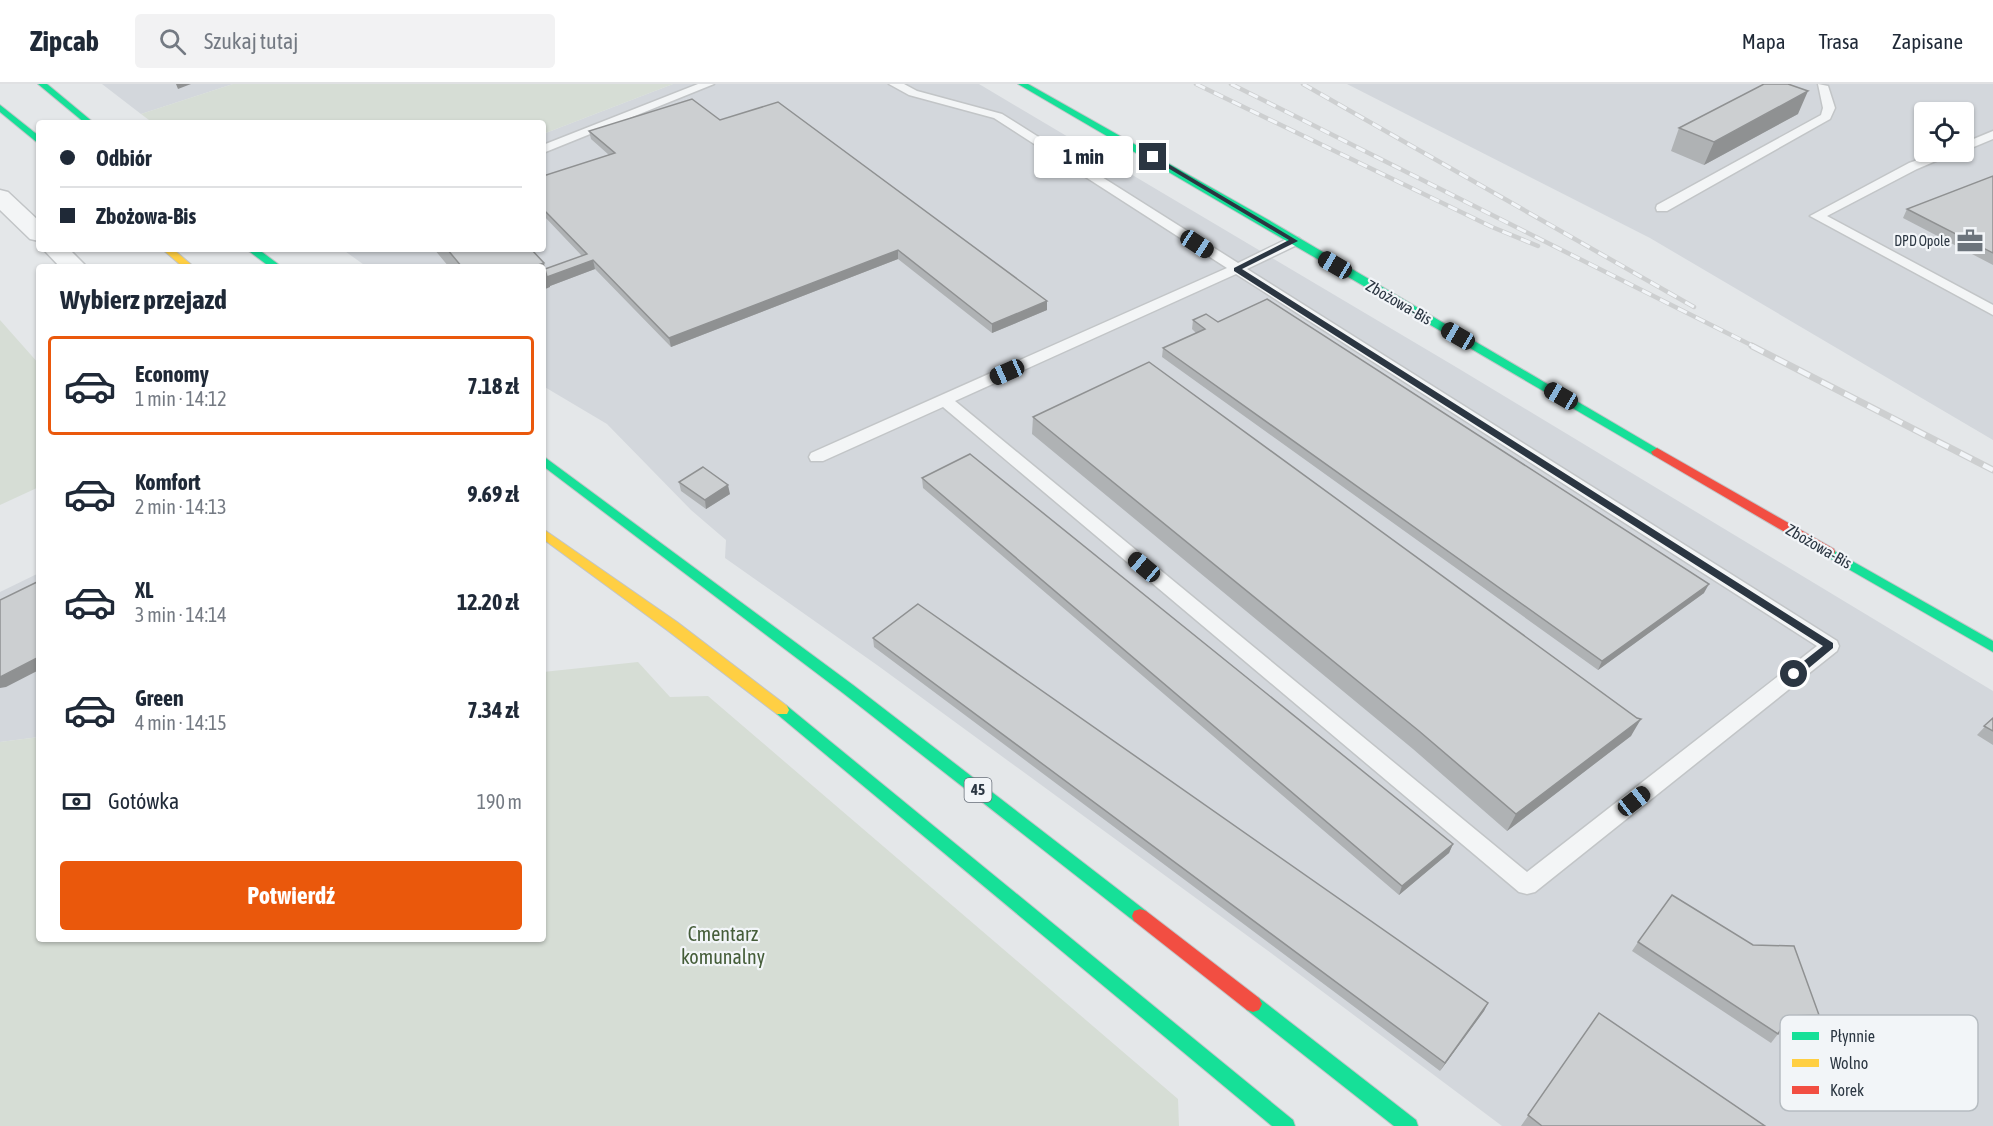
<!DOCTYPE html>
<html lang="pl">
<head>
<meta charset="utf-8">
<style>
  :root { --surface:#fff; --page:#f2f2f3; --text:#1f2937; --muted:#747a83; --line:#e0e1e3; --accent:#ea580c }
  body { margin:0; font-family:"Asap Condensed",sans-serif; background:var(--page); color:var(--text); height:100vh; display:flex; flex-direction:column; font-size:22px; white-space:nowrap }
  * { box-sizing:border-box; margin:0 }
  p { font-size:20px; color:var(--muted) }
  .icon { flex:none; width:33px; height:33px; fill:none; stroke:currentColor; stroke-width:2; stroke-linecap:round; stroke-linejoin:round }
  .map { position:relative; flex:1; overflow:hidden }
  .panel { position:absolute; left:36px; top:180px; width:510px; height:678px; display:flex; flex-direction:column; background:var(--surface); border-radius:6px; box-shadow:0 2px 4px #0004 }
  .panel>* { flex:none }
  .hud { position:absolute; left:36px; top:36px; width:510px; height:132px; border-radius:6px; box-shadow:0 2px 4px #0004; display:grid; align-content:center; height:132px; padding:0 24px; background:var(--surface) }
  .buttons { position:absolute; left:1914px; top:18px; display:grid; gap:12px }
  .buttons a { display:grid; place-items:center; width:60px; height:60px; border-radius:6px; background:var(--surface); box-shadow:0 2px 4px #0004; font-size:30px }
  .end { position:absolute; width:27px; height:27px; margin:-14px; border:8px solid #2b3642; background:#fff; box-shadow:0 0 0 3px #fff }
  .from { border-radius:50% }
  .bubble { position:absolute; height:42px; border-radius:6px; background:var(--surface); box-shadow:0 2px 4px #0004; font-size:20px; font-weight:700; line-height:42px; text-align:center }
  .car { position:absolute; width:18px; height:36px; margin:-18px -9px; border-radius:8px; box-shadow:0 0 4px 2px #0007; background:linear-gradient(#222 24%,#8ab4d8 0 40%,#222 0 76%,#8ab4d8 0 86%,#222 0) }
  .hud b { display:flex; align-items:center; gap:21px; height:57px; font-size:22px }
  .hud b+b { border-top:2px solid var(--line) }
  .hud i { width:15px; height:15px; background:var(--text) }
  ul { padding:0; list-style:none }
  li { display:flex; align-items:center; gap:18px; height:99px; margin:0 12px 9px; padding:0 12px; border:3px solid transparent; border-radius:6px }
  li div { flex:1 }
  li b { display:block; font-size:22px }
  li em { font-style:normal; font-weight:700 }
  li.selected { border-color:var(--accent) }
  li>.icon { width:54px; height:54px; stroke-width:1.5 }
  h2 { padding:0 24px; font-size:27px; line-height:72px }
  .pay { display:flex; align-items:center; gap:15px; height:66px; padding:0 24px; font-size:22px }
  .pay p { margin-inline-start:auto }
  .button { display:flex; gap:12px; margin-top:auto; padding:12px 24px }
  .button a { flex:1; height:69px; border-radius:6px; background:var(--accent); color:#fff; font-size:24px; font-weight:700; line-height:69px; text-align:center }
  header { display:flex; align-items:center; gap:36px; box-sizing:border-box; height:84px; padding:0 30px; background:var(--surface); border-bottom:2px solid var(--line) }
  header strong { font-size:28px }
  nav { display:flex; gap:33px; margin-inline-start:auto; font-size:21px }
  .search { width:420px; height:54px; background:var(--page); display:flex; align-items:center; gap:15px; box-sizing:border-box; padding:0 21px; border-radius:6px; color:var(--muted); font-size:22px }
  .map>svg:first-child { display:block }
</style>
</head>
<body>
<header>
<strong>Zipcab</strong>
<div class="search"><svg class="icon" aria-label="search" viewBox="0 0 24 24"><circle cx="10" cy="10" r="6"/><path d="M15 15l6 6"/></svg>Szukaj tutaj</div>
<nav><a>Mapa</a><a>Trasa</a><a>Zapisane</a></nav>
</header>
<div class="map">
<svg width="1993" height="1042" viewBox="0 0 1993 1042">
  <rect width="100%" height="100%" fill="#e4e7e9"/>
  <path fill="#d3d7dc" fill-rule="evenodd" d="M102,0H233L141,30Z
    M673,0H979L1456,283L1993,607V1042H1502L1271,869L877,581L725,474L726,456L691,426L607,340L543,302V183H367L342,165H543V50Z
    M1347,0H1993V356L1650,154ZM1924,28H1964V68H1924Z
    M39,489V653L0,658V508Z"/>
  <path fill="#d6ddd5" d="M233,0H673L543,50V39H153L141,30Z
    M0,236L39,280V403L0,421Z
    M638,578L670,613L708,612L1178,1015L1179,1042H0V658L39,653V855H543V588Z"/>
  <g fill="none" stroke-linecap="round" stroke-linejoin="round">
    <g stroke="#c2c5c7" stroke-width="3">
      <path id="lane" d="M698,0H714L543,69V61Z
        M889,0H904L917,7L1002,30L1238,179L1289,154H1299L1301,157L1299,160L1247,185L1837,557L1839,562L1837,567L1535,808L1527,810L1519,808L943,323L823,377H811L809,373L811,369L1227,184L994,34L909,11ZM1236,190L1817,562L1527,788L955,317Z
        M1818,0L1828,2L1835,24L1830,35L1667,127H1657L1656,124L1657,121L1821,31L1823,24Z
        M1993,47V55L1964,67V59Z
        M1941,68H1957L1917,85L1827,132L1993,221V231L1810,132L1909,79Z"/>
    </g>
    <g stroke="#c2c5c7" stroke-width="3">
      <path id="street" d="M0,106L8,108L39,137V157L30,155L0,126Z
        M43,165H69L87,183H60Z"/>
    </g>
    <g stroke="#c2c5c7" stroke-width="2">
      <path id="fast" d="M38,0H47L94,39H85Z
        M1018,0H1028L1265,134L1663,368L1657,372L1653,371Z
        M0,21L39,52V60L0,28Z
        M246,165H258L282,183H270Z
        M543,372L853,601L1146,827L1148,832L1146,837L1140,839L1134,837L843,609L543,382Z
        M1829,464L1993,557V568L1824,471L1823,468L1824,465Z
        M782,620L787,622L1293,1036L1295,1042H1272L777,630L775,626L777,622Z
        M1253,912L1259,914L1416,1036L1418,1042H1394L1247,926L1244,920L1247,914Z"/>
    </g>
    <g stroke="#c2c5c7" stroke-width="2">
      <path id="slow" d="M162,165H173L194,183H183Z
        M543,445L677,538L787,622L789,626L787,630H777L667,546L543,455Z"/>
    </g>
    <g stroke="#c2c5c7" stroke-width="2">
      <path id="jam" d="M1657,364L1834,465L1835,468L1834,471H1824L1653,371L1651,368Z
        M1140,825L1146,827L1259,914L1262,920L1259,926L1253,928L1247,926L1134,837L1132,832L1134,827Z"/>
    </g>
    <use href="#lane" fill="#f3f5f6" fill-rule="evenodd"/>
    <use href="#street" fill="#f3f5f6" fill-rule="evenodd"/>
    <use href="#fast" fill="#16e098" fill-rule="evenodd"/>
    <use href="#slow" fill="#ffcf43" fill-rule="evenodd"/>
    <use href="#jam" fill="#f24e42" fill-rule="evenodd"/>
    <g stroke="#cdcfd0" stroke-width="4.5">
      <path id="rail-far1" d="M1196,0L1492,143L1538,162
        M1231,0L1755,263
        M1303,0L1694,223"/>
    </g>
    <g stroke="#cdcfd0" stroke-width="7">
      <path id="rail" d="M1752,262L1993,386"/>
    </g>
    <use href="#rail-far1" stroke="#f2f5f8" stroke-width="3" stroke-dasharray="10" stroke-linecap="butt"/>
    <use href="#rail" stroke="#f2f5f8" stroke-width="4.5" stroke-dasharray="13" stroke-linecap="butt"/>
  </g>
  <path fill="#afb2b4" d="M1798,30L1704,81L1671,67L1679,44Z
    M720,36L1047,226L992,249L898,175L671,263L595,185L550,202V203L543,183H449L434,165H531L545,185L582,172L543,131V92L609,71L591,55L589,47Z
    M1993,92V181L1903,134L1907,125Z
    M1193,236L1218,238L1704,509L1598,586L1162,273L1163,264L1196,249L1192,245Z
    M1033,333L1637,634L1631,652L1507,747L1413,665L1032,350Z
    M922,394L1453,760L1449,769L1399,811L923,404Z
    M679,398L730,410L706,425L681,407Z
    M873,554L1488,919L1484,927L1440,987L874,563Z
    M1993,634V661L1977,651Z
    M1638,858L1819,931L1812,940H1785L1778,950L1771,959L1632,867Z
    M1599,929L1765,1042H1521Z"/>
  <path fill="#8f9192" d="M176,0H191L178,5Z
    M1808,7L1798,30L1704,81L1714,58Z
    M898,166V175L671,263L669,254Z
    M593,176L595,185L550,202V203L543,206V183H532L544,179L547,193Z
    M1047,217V226L992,249V240Z
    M728,401L730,410L706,425L705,416Z
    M1709,500L1704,509L1598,586L1602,577Z
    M39,573V586L6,603L0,604V593Z
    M1641,635L1631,652L1507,747L1516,730Z
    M1453,760L1449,769L1399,811L1402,802Z
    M1488,919L1484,927L1440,987L1445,979Z"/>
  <path fill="#cccfd1" stroke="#8f9192" stroke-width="1.5" d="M1764,0H1788L1808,7L1714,58L1679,44Z
    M692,15L720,36L778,18L1047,217L992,240L898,166L669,254L593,176L547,193L545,185L587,170L543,125V92L615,69L589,47Z
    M1993,92V169L1907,125Z
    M447,165H531L544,179L532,183H462Z
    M1267,215L1709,500L1602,577L1163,264L1205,245L1193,236L1206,230L1218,238Z
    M1149,278L1637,634L1641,635L1516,730L1419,647L1033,333Z
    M970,370L1453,760L1402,802L922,394Z
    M703,383L728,401L705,416L679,398Z
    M39,497V573L0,593V516Z
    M918,520L1488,919L1445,979L873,554Z
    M1993,634V647L1984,642Z
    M1672,811L1753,861L1794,862L1819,931L1789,932L1778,950L1638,858Z
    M1599,929L1765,1042H1542L1528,1031Z"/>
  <path fill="#2b3642" d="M1151,72H1155L1298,157L1242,185L1833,559V564L1798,593H1791V587L1823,562L1234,187V184L1289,156L1151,74Z"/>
  <defs>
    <g id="office-bare" transform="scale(2.07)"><path d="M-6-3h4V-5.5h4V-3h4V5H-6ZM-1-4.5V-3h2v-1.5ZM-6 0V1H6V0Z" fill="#6c747c" stroke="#f2f5f8" stroke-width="2.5" paint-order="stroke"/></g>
  </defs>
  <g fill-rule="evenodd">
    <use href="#office-bare" x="1970" y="157"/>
  </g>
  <g text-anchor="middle" stroke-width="4.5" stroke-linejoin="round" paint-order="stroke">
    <g font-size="14" fill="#2b3642" stroke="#f2f5f8" text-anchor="end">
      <text x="1950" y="162">DPD Opole</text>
    </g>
    <rect fill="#f2f5f8" stroke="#676f79" stroke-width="1.5" x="964.5" y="694" width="27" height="24" rx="4.5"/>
    <g font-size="15" font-weight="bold" fill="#2b3642">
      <text x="978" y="711">45</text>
    </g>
    <g font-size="16" fill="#2b3642" stroke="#f2f5f8">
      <text transform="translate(1399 218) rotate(30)" y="6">Zbożowa-Bis</text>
      <text transform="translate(1819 462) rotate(30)" y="6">Zbożowa-Bis</text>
    </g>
    <g font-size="20" fill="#455d39" stroke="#f2f5f8">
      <text x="723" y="857">Cmentarz<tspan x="723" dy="23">komunalny</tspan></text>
    </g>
  </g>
  <rect x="1780" y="931" width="198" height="96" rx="9" fill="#f2f5f8" stroke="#b6bcc1" stroke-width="1.5"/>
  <rect x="1792" y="948" width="27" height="8" fill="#16e098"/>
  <rect x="1792" y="975" width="27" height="8" fill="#ffcf43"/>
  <rect x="1792" y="1002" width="27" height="8" fill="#f24e42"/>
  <g font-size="16" fill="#2b3642">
    <text x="1830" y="958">Płynnie</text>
    <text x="1830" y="985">Wolno</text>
    <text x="1830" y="1012">Korek</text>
  </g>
</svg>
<div class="buttons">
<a><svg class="icon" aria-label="locate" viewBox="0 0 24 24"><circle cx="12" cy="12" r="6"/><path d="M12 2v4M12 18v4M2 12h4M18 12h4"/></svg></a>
</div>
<i class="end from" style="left:1794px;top:590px"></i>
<i class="end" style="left:1153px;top:73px"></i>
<div class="bubble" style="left:1034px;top:52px;width:99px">1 min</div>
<i class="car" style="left:1197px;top:160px;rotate:123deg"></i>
<i class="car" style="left:1335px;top:181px;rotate:300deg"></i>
<i class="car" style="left:1458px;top:252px;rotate:300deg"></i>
<i class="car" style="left:1007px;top:288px;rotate:246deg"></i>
<i class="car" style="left:1561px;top:312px;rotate:300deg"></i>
<i class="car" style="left:1144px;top:483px;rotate:310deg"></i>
<i class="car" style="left:1634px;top:717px;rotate:52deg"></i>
<div class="hud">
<b><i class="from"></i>Odbiór</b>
<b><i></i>Zbożowa-Bis</b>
</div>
<section class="panel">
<h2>Wybierz przejazd</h2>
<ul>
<li class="selected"><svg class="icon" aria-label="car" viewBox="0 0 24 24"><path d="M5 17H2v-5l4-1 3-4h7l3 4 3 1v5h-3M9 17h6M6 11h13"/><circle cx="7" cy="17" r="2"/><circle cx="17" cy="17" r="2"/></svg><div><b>Economy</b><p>1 min · 14:12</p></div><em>7.18 zł</em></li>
<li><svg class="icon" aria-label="car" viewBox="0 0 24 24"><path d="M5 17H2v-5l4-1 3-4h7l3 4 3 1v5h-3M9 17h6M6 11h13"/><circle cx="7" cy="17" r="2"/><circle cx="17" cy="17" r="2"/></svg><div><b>Komfort</b><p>2 min · 14:13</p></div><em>9.69 zł</em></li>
<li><svg class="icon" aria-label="car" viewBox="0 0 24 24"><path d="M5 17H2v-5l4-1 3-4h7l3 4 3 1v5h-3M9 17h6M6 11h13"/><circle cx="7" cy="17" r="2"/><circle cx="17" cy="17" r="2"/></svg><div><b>XL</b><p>3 min · 14:14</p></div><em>12.20 zł</em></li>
<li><svg class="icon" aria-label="car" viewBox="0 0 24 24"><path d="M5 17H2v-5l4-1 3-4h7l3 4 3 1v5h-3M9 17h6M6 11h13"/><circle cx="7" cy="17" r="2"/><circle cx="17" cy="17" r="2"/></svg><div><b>Green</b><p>4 min · 14:15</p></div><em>7.34 zł</em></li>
</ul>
<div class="pay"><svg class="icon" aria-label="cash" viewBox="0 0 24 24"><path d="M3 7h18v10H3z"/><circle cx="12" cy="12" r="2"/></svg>Gotówka<p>190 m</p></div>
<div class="button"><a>Potwierdź</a></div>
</section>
</div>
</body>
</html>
